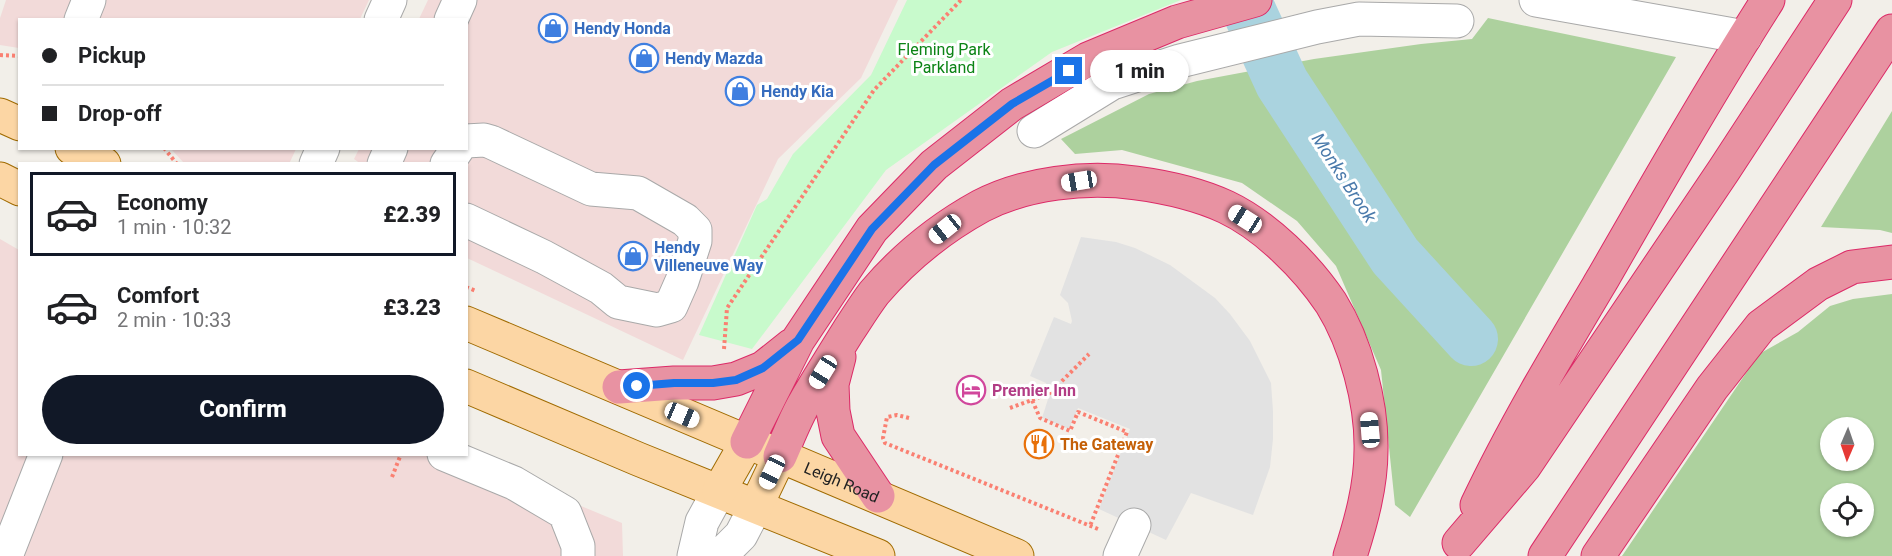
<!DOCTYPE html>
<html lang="en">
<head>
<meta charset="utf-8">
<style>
  :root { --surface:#fff; --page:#f2f2f2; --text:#202124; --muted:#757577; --line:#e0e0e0; --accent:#111827 }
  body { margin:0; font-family:Roboto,sans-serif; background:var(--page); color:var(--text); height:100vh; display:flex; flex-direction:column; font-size:22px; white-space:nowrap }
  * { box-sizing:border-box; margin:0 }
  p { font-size:20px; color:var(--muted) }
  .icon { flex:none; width:33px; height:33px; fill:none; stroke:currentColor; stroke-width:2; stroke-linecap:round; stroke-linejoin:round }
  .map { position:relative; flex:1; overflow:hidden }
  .panel { position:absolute; left:18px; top:162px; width:450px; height:294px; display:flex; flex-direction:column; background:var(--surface); border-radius:0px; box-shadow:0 2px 4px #0004 }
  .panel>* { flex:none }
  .guide { position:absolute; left:18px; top:18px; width:450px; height:132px; border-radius:0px; box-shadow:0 2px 4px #0004; display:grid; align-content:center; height:132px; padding:0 24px; background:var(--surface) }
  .needle { width:39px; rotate:182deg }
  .buttons { position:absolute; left:1820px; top:417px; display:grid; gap:12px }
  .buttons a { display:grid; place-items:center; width:54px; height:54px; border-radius:50%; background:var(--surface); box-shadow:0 2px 4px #0004; font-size:30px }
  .end { position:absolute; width:27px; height:27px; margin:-14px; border:8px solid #1a73e8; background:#fff; box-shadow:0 0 0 3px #fff }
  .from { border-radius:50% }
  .bubble { position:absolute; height:42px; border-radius:21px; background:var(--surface); box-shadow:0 2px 4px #0004; font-size:20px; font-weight:800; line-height:42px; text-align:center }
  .car { position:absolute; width:18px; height:36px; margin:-18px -9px; border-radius:8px; box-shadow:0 0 4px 2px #0007; background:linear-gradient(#fff 24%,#345 0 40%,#fff 0 76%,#345 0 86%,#fff 0) }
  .guide b { display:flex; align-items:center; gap:21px; height:57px; font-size:22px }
  .guide b+b { border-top:2px solid var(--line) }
  .guide i { width:15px; height:15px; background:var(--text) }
  ul { padding:10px 0 0; list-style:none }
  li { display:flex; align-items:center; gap:18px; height:84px; margin:0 12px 9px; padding:0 12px; border:3px solid transparent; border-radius:0px }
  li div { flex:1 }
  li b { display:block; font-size:22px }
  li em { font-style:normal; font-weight:800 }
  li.on { border-color:var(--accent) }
  li>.icon { width:54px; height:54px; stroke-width:1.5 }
  .primary-button { display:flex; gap:12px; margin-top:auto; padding:12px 24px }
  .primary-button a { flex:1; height:69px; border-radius:36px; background:var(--accent); color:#fff; font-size:24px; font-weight:800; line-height:69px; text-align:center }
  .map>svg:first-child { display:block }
</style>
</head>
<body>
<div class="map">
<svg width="1892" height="556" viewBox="0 0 1892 556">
  <rect width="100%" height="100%" fill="#f2efe9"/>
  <path fill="#f2dad9" d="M6,0H369L360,19L20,20L19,48L0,45V18Z
    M428,0H898L861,78L778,159L683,360L467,258L466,164H361L354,159L359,149L466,148V20L419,19Z
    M171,149H296L289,164L184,163Z
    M0,239L19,250L20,454L458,455L622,523L623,556H0Z"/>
  <path fill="#add19e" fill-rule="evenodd" d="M1488,18L1676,57L1410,517L1395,505L1381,370L1336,266L1297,221L1242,183L1122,150L1075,154L1061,139L1149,94L1197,81L1314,59L1421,44L1472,39Z
    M1892,111V233L1880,230L1821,227Z
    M1892,294V556H1622L1759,354L1798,332L1830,306L1853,299ZM1830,428H1863V460H1830ZM1830,494H1863V526H1830Z"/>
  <path fill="#c8facc" d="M907,0H1181L1052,52L886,170L752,349L699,335L757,205L767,199L793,154L871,75Z"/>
  <path fill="#e2e2e2" d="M1081,237L1116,242L1135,248L1170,265L1215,298L1230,314L1250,341L1271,383L1273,411V439L1270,467L1253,515L1191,493L1166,540L1099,509L1130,429L1078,408L1069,429L1042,418L1049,396L1046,383L1030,376L1054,317L1071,324L1072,321L1068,303L1060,295Z"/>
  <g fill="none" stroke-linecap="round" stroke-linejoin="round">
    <path stroke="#aad3df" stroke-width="54" d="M1244,0L1282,83L1395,256L1471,339"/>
    <g stroke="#a9a9a9" stroke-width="35">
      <path id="minor" d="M1536,0L1745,37
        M81,20L89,0
        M381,20L390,0
        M451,20L460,0
        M1034,131L1112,83L1180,61L1317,27L1359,19L1457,21
        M466,141L484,140L491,142L591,189L638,193L685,220L695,230V241L682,281L671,306L657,310L618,302L601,288L544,257L466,220
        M316,164L323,148
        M384,164L391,148
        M447,164L458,148
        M444,454L514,483L565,513L578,546V556
        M6,556L46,454
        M694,556L702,522L719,491
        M720,556L741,535L756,506
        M1120,556L1134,525"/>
    </g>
    <g stroke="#a06b00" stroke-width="35">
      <g id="major">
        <path d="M0,115L20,124"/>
        <path d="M72,148L104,164"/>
        <path d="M0,179L20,189"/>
        <path id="s1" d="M466,323L1017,556"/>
        <path d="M466,386L638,459L878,556"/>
        <path d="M719,491L747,442"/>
        <path d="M756,506L780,456"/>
      </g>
    </g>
    <g stroke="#dc2a67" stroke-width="35">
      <path id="highway" d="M839,357L832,384L833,411L838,436L878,496
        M619,387L674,383H713L736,379L763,368L792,345
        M747,442L798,340L872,229L934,165L1012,104L1088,59L1177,22L1255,0
        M780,456C788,438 795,419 805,402C819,378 834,354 849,330C857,318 865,305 874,293C903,259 941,228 981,206C1025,183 1086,176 1136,183C1166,187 1198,194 1226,207C1266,226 1307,267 1331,303C1356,343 1372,403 1371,450C1371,486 1361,522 1350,556
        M1477,505C1514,427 1559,352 1603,278C1657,184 1710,91 1768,0
        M1459,543L1524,467L1724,170L1835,0
        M1545,556L1892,31
        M1598,556L1712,388L1761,326L1818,284L1852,267L1892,262"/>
    </g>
    <path stroke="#fa8072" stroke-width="4" stroke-dasharray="3 3" stroke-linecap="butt" d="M0,55L20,56
      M164,148L177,164
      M466,287L476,291
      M724,349L727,308L874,90L961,0
      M1032,400L1050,393L1089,354
      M1010,408L1032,400L1040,418L1070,431L1078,412L1127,432L1090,526
      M909,418L897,415L887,417L883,438L885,443L1098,529
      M392,477L401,454"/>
    <use href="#minor" stroke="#fff" stroke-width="33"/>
    <use href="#major" stroke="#fcd6a4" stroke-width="33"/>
    <use href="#highway" stroke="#e892a2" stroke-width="33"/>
  </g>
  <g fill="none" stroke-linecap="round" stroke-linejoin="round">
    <path stroke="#1a73e8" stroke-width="8" d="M637,386L674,383H713L736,380L763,368L798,340L872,229L934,165L1012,104L1069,71"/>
  </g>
  <defs>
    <g id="shop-ring" transform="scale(1.5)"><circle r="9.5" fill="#fff" stroke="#3f7fe0" stroke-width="1.5"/><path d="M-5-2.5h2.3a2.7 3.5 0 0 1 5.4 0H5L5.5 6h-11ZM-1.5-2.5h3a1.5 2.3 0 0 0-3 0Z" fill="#3f7fe0"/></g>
    <g id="hotel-ring" transform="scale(1.5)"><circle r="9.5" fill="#fff" stroke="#d1479c" stroke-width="1.5"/><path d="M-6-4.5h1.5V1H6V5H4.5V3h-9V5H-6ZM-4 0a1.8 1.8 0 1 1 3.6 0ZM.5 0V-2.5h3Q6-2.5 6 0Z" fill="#d1479c"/></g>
    <g id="restaurant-ring" transform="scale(1.5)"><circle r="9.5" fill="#fff" stroke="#e8710a" stroke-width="1.5"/><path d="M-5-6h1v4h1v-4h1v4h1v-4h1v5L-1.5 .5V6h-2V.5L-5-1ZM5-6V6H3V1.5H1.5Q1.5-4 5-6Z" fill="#e8710a"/></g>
  </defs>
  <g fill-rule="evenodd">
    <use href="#shop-ring" x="553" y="28"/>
    <use href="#shop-ring" x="644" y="58"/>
    <use href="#shop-ring" x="740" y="91"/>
    <use href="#shop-ring" x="633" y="256"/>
    <use href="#hotel-ring" x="971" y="390"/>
    <use href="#restaurant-ring" x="1039" y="444"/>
  </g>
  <g text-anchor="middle" stroke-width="6" stroke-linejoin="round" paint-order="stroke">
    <g font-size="16" font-weight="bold" fill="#366cbe" stroke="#fff" text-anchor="start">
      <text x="574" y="34">Hendy Honda</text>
      <text x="665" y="64">Hendy Mazda</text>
      <text x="761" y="97">Hendy Kia</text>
      <text x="654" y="253">Hendy<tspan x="654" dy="18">Villeneuve Way</tspan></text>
    </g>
    <g font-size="16" fill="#0c8416" stroke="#fff">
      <text x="944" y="55">Fleming Park<tspan x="944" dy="18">Parkland</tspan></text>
    </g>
    <g font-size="16" font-weight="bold" fill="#b23c85" stroke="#fff" text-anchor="start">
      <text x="992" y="396">Premier Inn</text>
    </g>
    <g font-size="16" font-weight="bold" fill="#c56008" stroke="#fff" text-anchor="start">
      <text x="1060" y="450">The Gateway</text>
    </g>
    <g font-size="16" fill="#222" stroke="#fff">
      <text dy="6" stroke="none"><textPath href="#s1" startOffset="408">Leigh Road</textPath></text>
    </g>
    <g font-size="18" font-style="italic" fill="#4a7aab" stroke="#fff">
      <text transform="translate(1344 178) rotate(57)" y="6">Monks Brook</text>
    </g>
  </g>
</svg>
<div class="buttons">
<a><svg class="needle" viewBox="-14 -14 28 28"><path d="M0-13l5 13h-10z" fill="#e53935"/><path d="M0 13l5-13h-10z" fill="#757577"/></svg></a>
<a><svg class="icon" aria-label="locate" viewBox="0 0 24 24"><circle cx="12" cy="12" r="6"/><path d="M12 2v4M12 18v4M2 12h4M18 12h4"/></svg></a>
</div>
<i class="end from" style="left:637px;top:386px"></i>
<i class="end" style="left:1069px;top:71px"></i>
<div class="bubble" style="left:1090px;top:50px;width:99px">1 min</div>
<i class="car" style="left:1079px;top:181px;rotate:261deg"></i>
<i class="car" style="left:1245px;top:219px;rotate:302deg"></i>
<i class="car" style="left:945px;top:229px;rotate:231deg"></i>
<i class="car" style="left:823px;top:372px;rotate:212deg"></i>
<i class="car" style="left:682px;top:415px;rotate:113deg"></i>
<i class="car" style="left:1370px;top:430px;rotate:355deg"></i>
<i class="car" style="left:772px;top:472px;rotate:205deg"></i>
<div class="guide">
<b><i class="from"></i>Pickup</b>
<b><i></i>Drop-off</b>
</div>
<section class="panel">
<ul>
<li class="on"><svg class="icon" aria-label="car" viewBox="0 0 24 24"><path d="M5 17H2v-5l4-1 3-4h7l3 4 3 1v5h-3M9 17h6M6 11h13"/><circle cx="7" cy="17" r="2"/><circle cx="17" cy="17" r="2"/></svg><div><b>Economy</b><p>1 min · 10:32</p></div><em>£2.39</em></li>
<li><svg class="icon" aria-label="car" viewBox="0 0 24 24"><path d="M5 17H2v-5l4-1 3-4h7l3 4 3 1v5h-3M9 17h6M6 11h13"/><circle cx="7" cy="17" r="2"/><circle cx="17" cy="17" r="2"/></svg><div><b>Comfort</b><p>2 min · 10:33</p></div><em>£3.23</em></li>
</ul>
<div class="primary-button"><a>Confirm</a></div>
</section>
</div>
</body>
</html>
